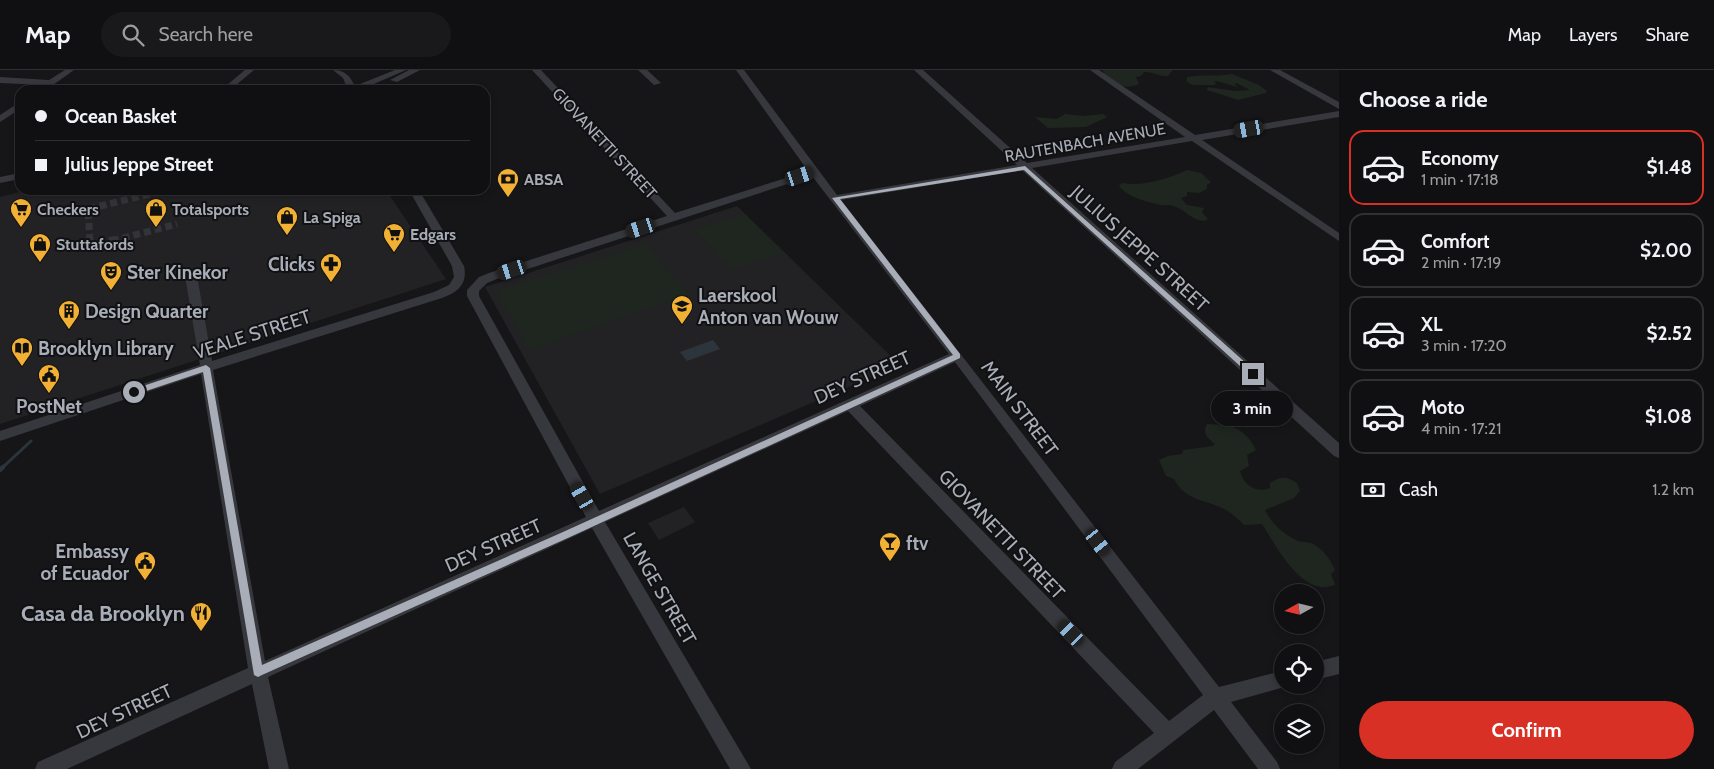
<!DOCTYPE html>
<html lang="en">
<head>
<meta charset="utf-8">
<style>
  :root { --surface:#101012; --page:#19191b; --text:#f1f3f6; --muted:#9c9d9f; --line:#303032; --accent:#d93025 }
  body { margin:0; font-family:Cabin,sans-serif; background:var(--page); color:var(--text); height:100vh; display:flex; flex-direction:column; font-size:19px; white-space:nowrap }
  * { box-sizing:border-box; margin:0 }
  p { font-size:16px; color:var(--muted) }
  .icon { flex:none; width:28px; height:28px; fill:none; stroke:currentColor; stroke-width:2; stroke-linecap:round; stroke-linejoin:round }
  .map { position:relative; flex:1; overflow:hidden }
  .details { display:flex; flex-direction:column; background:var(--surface); width:375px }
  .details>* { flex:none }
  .banner { position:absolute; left:15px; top:15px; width:475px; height:110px; border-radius:15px; box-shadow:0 2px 8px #0003,0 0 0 1px var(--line); display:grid; align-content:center; height:110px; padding:0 20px; background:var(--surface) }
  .needle { width:32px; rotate:262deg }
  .fabs { position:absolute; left:1274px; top:514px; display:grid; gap:10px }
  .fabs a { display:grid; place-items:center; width:50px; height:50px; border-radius:50%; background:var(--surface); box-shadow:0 2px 8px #0003,0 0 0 1px var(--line); font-size:25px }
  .end { position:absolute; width:22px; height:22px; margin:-11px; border:6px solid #a8adb8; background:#111; box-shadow:0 0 0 2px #111 }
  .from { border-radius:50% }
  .bubble { position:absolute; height:35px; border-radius:18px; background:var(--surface); box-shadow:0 2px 8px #0003,0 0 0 1px var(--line); font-size:16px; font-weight:700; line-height:35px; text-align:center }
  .car { position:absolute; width:15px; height:30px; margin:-15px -8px; border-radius:6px; box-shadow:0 0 4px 1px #0007; background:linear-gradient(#222 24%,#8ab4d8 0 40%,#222 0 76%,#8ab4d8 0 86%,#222 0) }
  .banner b { display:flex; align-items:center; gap:18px; height:48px; font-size:19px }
  .banner b+b { border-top:1px solid var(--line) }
  .banner i { width:12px; height:12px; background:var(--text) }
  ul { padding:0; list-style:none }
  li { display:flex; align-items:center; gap:15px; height:75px; margin:0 10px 8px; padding:0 10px; border:2px solid var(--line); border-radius:15px }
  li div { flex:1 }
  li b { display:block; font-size:19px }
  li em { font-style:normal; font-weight:700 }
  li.on { border-color:var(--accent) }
  li>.icon { width:45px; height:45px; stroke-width:1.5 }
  h2 { padding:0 20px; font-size:22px; line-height:60px }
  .pay { display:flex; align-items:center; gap:12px; height:55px; padding:0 20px; font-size:19px }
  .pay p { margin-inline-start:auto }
  .action { display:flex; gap:10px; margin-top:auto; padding:10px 20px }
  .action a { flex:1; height:58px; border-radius:30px; background:var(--accent); color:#fff; font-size:20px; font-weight:700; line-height:58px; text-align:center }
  header { display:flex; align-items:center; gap:30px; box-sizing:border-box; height:70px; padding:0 25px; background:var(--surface); border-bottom:1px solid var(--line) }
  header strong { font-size:24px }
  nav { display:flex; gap:28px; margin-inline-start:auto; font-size:18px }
  .search { width:350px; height:45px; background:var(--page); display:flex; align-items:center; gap:12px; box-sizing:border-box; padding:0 18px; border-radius:28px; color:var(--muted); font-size:19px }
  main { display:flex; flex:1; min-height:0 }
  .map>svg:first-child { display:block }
</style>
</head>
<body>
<header>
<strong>Map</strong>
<div class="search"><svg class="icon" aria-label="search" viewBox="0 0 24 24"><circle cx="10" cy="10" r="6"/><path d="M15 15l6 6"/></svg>Search here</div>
<nav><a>Map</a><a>Layers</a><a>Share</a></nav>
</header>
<main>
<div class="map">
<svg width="1339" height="699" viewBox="0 0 1339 699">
  <rect width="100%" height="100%" fill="#161618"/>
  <path fill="#222225" d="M27,120H386L446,209L0,354V127Z
    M737,136L900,295L600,424L485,217Z
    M684,437L695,452L659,470L648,453Z"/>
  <path fill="#1e261f" d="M1103,0H1172V1L1168,6C1159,7 1152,1 1144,2L1141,6L1136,7L1139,14C1125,21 1117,13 1105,6Z
    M1232,4L1259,15L1267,21L1266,23L1238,30L1207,20L1208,17L1235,21L1250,20L1236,13L1235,14L1237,17L1217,11L1214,12L1217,14L1214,15H1193L1187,12V7C1202,4 1217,7 1232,4Z
    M1065,44L1083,46L1103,44L1107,47L1086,57L1048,58L1035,47L1057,49Z
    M1187,100L1201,103L1211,112L1207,115V119L1199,123L1187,122V126L1181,128L1187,135L1204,138L1202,142L1208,149L1205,151C1190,150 1185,139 1173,136C1170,134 1165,136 1161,135C1150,133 1125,126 1119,116L1122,113C1143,117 1171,108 1187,100Z
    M745,144L784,182L733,199L694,159Z
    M646,174L689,224L530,280L496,221Z
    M1207,354C1231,355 1245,357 1256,380L1247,385L1249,396L1240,401C1243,414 1255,424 1270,418V413C1281,406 1286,406 1297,413L1300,421L1294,428L1265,440C1271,453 1283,464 1296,470C1302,473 1310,471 1315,475C1324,480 1331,491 1335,500L1331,504L1335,515C1330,516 1325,518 1320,517C1295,513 1274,473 1262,454L1244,455C1239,450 1233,444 1226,440C1206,429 1186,432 1174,409L1166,406L1159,390L1168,386L1182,384L1183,380L1213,376L1215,374C1208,368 1202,364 1207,354Z"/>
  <path fill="#2c353c" d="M713,270L720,279L687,291L680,282Z"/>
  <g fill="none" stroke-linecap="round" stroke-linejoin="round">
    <path stroke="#2c353c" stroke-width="3" d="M2,398L31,371"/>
    <path stroke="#2c353c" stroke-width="4.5" d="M0,400L3,397"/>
    <path stroke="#333438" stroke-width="7" stroke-dasharray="7 4" stroke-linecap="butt" d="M90,171L88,139L166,120
      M112,171L177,154"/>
    <path stroke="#333438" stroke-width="9" stroke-dasharray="9 4.5" stroke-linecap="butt" d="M90,170V177L116,170"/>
    <path fill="#37383d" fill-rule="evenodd" d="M65,0H74L46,20H41L40,18L43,15L0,13V7L49,10Z
      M245,0H254L230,20H221Z
      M333,0C345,0 349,5 355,16L395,0H406L360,20H348L343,8Z
      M409,0H420L397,12L390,10Z
      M532,0H541L675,143L808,101L736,0H744L837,125L1017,95L914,0H923L1027,93L1185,67L1090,0H1099L1195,65L1339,41V47L1202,70L1339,163V171L1192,71L1032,98L1339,373V388L1334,386L1022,100L841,130L1219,617L1282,601V615L1288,616L1231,632L1277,692L1280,699H1258L1214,640L1138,699H1112L1115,692L1154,663L848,341L605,452L751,699H730L592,458L268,607L289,699H269L252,614L67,699H35L38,692L248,598L201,304L0,371V361L200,295L185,206L187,203H195L197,206L212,291L434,222L449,215L454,207L452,196L409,120H419L464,196C468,214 458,222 442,228L213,300L265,591L586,447L467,226V220L479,207L489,203L667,146ZM812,106L949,284L599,441L479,226V221L487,213L497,209ZM955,292L1203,625L1169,651L860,336Z
      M638,0H647L661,13L654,15Z
      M1270,0H1280L1339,32V39Z
      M20,32V39L0,52V45Z
      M20,103V109L0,113V107Z
      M1339,586V604L1315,610V592Z"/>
  </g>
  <path fill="#a8adb8" d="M1025,96L1256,302V306H1251L1024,100L840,129L960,284V288L570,467L262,605L258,607L254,605L203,302L134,325L130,322L131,320L206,295L210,298L262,595L563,462L953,285L832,128Z"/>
  <defs>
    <g id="bank-pin" transform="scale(1.125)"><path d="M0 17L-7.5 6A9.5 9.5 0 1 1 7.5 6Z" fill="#f2b134" stroke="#111113"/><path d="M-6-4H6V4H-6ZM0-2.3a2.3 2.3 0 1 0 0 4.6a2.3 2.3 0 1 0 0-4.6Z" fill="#111"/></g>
    <g id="supermarket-pin" transform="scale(1.125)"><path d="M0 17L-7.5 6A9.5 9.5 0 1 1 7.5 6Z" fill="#f2b134" stroke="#111113"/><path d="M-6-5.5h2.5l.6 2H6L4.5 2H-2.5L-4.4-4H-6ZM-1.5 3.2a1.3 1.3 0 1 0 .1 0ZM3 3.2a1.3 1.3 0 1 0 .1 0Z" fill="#111"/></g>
    <g id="shop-pin" transform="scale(1.125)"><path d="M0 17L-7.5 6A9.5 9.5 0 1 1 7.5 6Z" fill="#f2b134" stroke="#111113"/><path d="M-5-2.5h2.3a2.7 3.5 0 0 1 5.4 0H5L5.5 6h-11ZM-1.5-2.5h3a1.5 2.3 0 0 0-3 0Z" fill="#111"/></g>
    <g id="pharmacy-pin" transform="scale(1.125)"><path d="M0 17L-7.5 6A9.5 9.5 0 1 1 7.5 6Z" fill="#f2b134" stroke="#111113"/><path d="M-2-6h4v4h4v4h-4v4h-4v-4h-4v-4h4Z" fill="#111"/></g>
    <g id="theatre-pin" transform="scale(1.125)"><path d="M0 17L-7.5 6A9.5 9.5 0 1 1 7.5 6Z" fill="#f2b134" stroke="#111113"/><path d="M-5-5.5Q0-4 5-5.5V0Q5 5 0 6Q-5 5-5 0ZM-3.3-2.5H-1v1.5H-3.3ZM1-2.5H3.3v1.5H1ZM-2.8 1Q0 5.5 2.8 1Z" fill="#111"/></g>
    <g id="school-pin" transform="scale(1.125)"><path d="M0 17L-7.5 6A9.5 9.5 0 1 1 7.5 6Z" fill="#f2b134" stroke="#111113"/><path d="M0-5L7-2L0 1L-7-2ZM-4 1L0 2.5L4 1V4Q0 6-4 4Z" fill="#111"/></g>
    <g id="building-pin" transform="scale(1.125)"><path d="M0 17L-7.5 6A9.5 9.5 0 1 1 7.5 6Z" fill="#f2b134" stroke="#111113"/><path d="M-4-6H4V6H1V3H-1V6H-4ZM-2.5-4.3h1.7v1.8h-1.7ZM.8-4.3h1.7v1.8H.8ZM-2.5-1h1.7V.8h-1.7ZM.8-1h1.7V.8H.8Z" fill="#111"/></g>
    <g id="library-pin" transform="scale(1.125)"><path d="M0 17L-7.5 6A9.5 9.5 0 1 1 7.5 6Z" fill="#f2b134" stroke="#111113"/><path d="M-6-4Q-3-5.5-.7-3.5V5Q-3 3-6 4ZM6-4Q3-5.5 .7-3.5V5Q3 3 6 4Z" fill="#111"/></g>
    <g id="civic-pin" transform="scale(1.125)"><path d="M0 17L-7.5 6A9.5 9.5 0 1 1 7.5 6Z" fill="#f2b134" stroke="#111113"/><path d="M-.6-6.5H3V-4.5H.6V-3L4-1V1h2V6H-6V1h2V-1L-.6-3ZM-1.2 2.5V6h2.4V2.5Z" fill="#111"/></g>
    <g id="bar-pin" transform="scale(1.125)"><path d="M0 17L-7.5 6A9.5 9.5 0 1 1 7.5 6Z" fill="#f2b134" stroke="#111113"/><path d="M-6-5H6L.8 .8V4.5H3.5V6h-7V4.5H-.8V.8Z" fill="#111"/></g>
    <g id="restaurant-pin" transform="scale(1.125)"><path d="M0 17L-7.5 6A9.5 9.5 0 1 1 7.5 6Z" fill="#f2b134" stroke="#111113"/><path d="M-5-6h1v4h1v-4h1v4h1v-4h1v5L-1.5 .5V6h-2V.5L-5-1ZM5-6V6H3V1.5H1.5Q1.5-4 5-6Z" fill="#111"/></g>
  </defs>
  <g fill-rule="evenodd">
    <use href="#bank-pin" x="508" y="109"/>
    <use href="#supermarket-pin" x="21" y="139"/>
    <use href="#shop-pin" x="156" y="139"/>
    <use href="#shop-pin" x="287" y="147"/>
    <use href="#supermarket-pin" x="394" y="164"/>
    <use href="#shop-pin" x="40" y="174"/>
    <use href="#pharmacy-pin" x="331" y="194"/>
    <use href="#theatre-pin" x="111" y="202"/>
    <use href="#school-pin" x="682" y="236"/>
    <use href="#building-pin" x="69" y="241"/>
    <use href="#library-pin" x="22" y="278"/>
    <use href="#civic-pin" x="49" y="305"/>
    <use href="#bar-pin" x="890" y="473"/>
    <use href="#civic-pin" x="145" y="492"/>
    <use href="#restaurant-pin" x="201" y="543"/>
  </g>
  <g text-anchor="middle" stroke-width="4" stroke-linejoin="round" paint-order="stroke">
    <g font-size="16" fill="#a8adb8" stroke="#111113">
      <text transform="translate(1085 72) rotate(-10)" y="6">RAUTENBACH AVENUE</text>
      <text transform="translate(605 73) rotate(47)" y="6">GIOVANETTI STREET</text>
    </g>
    <g font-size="16" font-weight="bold" fill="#a8adb8" stroke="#111113" text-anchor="start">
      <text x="524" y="115">ABSA</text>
      <text x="37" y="145">Checkers</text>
      <text x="172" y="145">Totalsports</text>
      <text x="303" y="153">La Spiga</text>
      <text x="410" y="170">Edgars</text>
      <text x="56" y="180">Stuttafords</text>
    </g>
    <g font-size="19" fill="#a8adb8" stroke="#111113">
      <text transform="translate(1140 178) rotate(42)" y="7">JULIUS JEPPE STREET</text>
      <text transform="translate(252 264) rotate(-18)" y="7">VEALE STREET</text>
      <text transform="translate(862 307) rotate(-24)" y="7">DEY STREET</text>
      <text transform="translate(1020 338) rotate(53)" y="7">MAIN STREET</text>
      <text transform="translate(1002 464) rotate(46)" y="7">GIOVANETTI STREET</text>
      <text transform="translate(493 475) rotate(-24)" y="7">DEY STREET</text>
      <text transform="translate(660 518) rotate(60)" y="7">LANGE STREET</text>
      <text transform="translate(124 641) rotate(-25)" y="7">DEY STREET</text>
    </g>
    <g font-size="19" font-weight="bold" fill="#a8adb8" stroke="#111113" text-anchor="start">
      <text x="315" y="201" text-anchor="end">Clicks</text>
      <text x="127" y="209">Ster Kinekor</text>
      <text x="698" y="232">Laerskool<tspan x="698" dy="22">Anton van Wouw</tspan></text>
      <text x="85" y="248">Design Quarter</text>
      <text x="38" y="285">Brooklyn Library</text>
      <text x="49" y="343" text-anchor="middle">PostNet</text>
      <text x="906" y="480">ftv</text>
      <text x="129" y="488" text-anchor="end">Embassy<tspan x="129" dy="22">of Ecuador</tspan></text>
    </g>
    <g font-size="22" font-weight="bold" fill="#a8adb8" stroke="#111113" text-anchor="end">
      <text x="185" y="551">Casa da Brooklyn</text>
    </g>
  </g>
</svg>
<div class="fabs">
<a><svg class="needle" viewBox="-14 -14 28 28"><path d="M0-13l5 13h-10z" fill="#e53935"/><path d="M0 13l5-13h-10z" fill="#9c9d9f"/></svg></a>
<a><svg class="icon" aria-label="locate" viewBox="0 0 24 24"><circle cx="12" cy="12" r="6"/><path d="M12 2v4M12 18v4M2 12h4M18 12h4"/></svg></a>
<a><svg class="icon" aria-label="layers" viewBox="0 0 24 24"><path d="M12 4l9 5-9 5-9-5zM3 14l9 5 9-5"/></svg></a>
</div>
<i class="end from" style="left:134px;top:322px"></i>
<i class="end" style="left:1253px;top:304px"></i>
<div class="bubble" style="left:1211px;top:321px;width:82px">3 min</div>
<i class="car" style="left:1249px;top:59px;rotate:260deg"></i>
<i class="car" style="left:800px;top:106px;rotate:72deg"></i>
<i class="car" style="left:641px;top:158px;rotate:252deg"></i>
<i class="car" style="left:512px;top:200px;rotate:252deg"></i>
<i class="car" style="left:582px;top:426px;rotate:330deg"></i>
<i class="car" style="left:1098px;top:472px;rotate:143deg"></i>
<i class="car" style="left:1071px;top:563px;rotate:316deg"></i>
<div class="banner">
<b><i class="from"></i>Ocean Basket</b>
<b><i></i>Julius Jeppe Street</b>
</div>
</div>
<section class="details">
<h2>Choose a ride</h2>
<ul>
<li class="on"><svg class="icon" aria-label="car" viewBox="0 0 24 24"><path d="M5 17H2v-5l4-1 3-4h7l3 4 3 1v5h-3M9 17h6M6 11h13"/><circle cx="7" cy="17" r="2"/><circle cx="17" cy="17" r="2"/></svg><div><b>Economy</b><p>1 min · 17:18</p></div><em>$1.48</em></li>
<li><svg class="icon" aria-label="car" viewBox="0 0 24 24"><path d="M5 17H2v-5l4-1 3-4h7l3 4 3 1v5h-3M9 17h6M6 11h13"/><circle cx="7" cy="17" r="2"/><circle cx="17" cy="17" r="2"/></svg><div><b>Comfort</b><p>2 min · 17:19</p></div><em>$2.00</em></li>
<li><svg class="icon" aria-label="car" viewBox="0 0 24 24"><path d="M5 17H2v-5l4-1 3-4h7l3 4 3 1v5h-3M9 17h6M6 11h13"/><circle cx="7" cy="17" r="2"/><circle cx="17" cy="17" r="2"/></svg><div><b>XL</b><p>3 min · 17:20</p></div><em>$2.52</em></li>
<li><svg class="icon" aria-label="car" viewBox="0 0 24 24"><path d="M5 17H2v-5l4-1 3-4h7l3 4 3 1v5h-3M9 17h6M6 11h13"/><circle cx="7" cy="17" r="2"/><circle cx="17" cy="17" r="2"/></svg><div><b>Moto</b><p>4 min · 17:21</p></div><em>$1.08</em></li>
</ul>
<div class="pay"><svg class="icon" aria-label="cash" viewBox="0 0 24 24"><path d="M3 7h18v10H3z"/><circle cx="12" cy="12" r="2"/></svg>Cash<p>1.2 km</p></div>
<div class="action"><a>Confirm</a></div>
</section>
</main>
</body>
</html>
